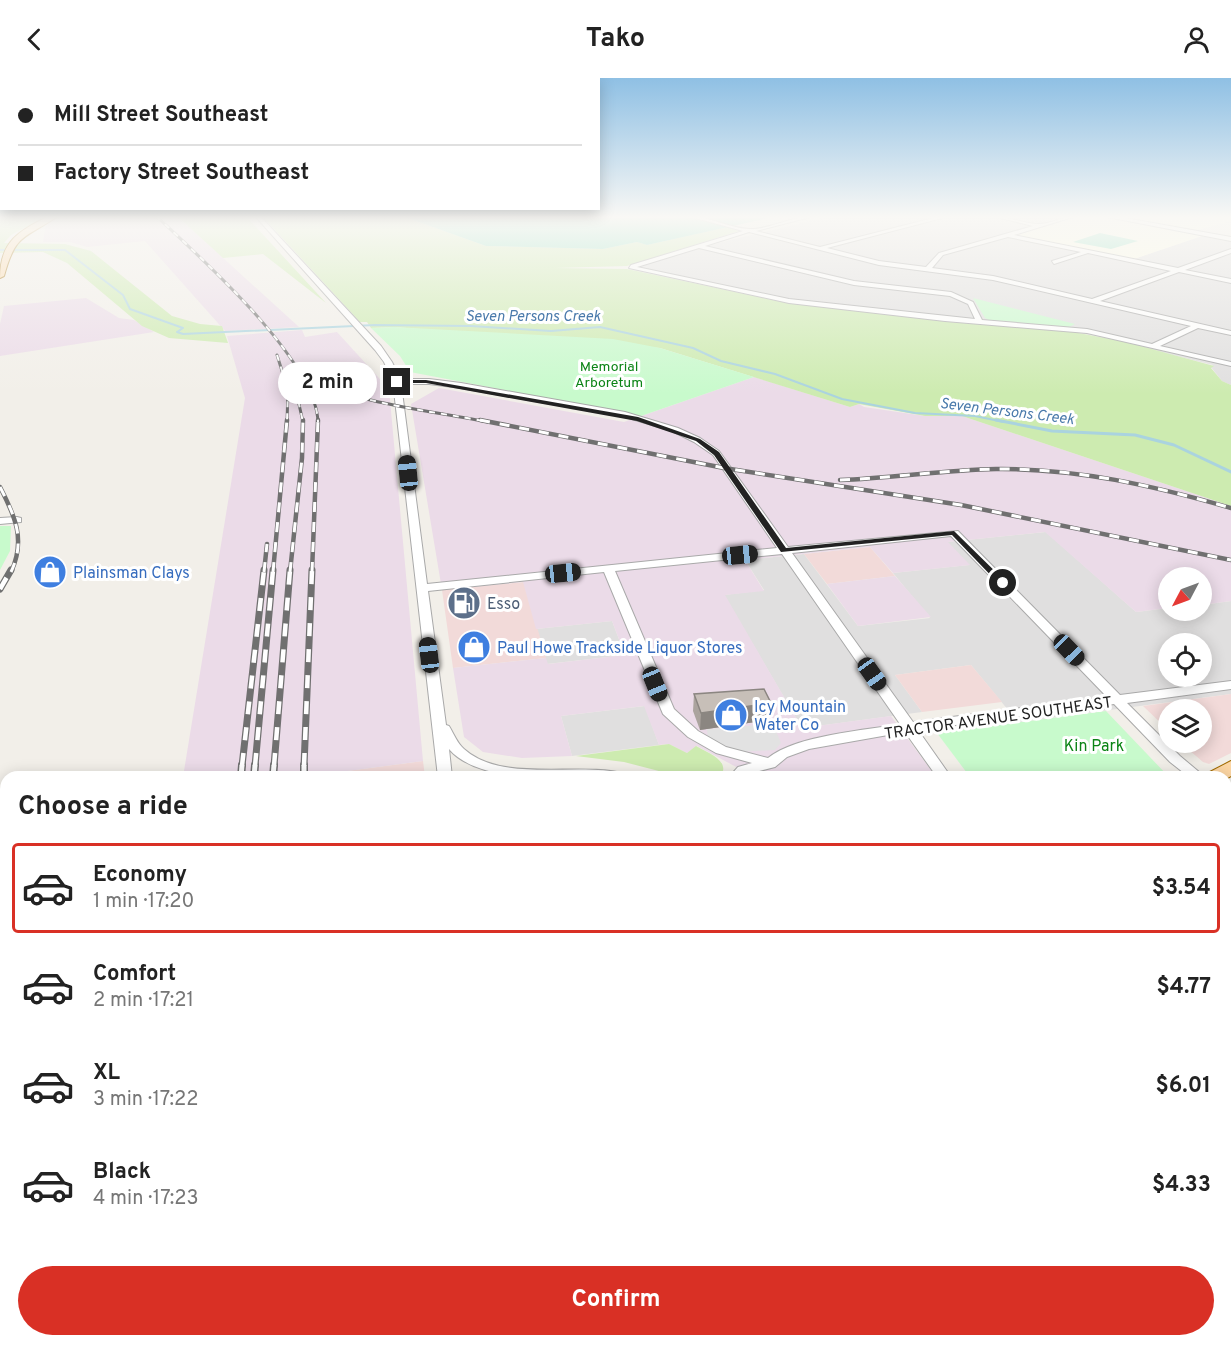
<!DOCTYPE html>
<html lang="en">
<head>
<meta charset="utf-8">
<style>
  :root { --surface:#fff; --page:#f2f2f2; --text:#222; --muted:#767676; --line:#e0e0e0; --accent:#d93025 }
  body { margin:0; font-family:Overpass,sans-serif; background:var(--page); color:var(--text); height:100vh; display:flex; flex-direction:column; font-size:22px; white-space:nowrap }
  * { box-sizing:border-box; margin:0 }
  p { font-size:20px; color:var(--muted) }
  .icon { flex:none; width:33px; height:33px; fill:none; stroke:currentColor; stroke-width:2; stroke-linecap:round; stroke-linejoin:round }
  .map { position:relative; flex:1; overflow:hidden }
  .sheet { position:absolute; left:0px; top:693px; width:1232px; height:576px; display:flex; flex-direction:column; background:var(--surface); border-radius:18px 18px 0 0; box-shadow:0 3px 15px #0003 }
  .sheet>* { flex:none }
  .banner { position:absolute; left:0px; top:0px; width:600px; height:132px; box-shadow:0 3px 15px #0003; display:grid; align-content:center; height:132px; padding:0 18px; background:var(--surface) }
  .needle { width:39px; rotate:229deg }
  .tools { position:absolute; left:1158px; top:489px; display:grid; gap:12px }
  .tools a { display:grid; place-items:center; width:54px; height:54px; border-radius:50%; background:var(--surface); box-shadow:0 3px 15px #0003; font-size:30px }
  .end { position:absolute; width:27px; height:27px; margin:-14px; border:8px solid #222; background:#fff; box-shadow:0 0 0 3px #fff }
  .from { border-radius:50% }
  .bubble { position:absolute; height:42px; border-radius:21px; background:var(--surface); box-shadow:0 3px 15px #0003; font-size:20px; font-weight:700; line-height:42px; text-align:center }
  .car { position:absolute; width:18px; height:36px; margin:-18px -9px; border-radius:8px; box-shadow:0 0 4px 2px #0007; background:linear-gradient(#222 24%,#8ab4d8 0 40%,#222 0 76%,#8ab4d8 0 86%,#222 0) }
  .banner b { display:flex; align-items:center; gap:21px; height:57px; font-size:22px }
  .banner b+b { border-top:2px solid var(--line) }
  .banner i { width:15px; height:15px; background:var(--text) }
  ul { padding:0; list-style:none }
  li { display:flex; align-items:center; gap:18px; height:90px; margin:0 12px 9px; padding:0 6px; border:3px solid transparent; border-radius:6px }
  li div { flex:1 }
  li b { display:block; font-size:22px }
  li em { font-style:normal; font-weight:700 }
  li.current { border-color:var(--accent) }
  li>.icon { width:54px; height:54px; stroke-width:1.5 }
  h2 { padding:0 18px; font-size:27px; line-height:72px }
  .cta { display:flex; gap:12px; margin-top:auto; padding:12px 18px }
  .cta a { flex:1; height:69px; border-radius:36px; background:var(--accent); color:#fff; font-size:24px; font-weight:700; line-height:69px; text-align:center }
  header { display:flex; justify-content:space-between; align-items:center; height:78px; padding:0 18px; background:var(--surface); font-size:27px; font-weight:700 }
  .map>svg:first-child { display:block }
</style>
</head>
<body>
<header><svg class="icon" aria-label="back" viewBox="0 0 24 24"><path d="M15 5l-7 7 7 7"/></svg>Tako<svg class="icon" aria-label="person" viewBox="0 0 24 24"><circle cx="12" cy="8" r="4"/><path d="M4 21q1-7 8-7t8 7"/></svg></header>
<div class="map">
<svg width="1231" height="1269" viewBox="0 0 1231 1269">
  <rect width="100%" height="100%" fill="#f2efe9"/>
  <path fill="#e0dfdf" fill-rule="evenodd" d="M832,138H1066L1001,157L1128,183L1202,158L1231,163V307L1222,303L1211,289L1213,287L1096,258L1068,253L949,244L787,225L630,191L722,164Z
    M1046,454L1136,534L1168,530L1202,532V527L1231,523V616L1018,644L971,587L895,597L922,634L802,650L724,517L764,512L745,482L804,476L858,548L930,540L893,495L969,487L947,464ZM1168,566H1202V598H1168Z
    M612,543L625,577L547,586L536,551Z
    M645,628L659,667L572,678L561,638Z
    M1231,939V1269H968L973,1263H1226V946Z
    M728,1263H808L819,1269H719Z"/>
  <path fill="#f2dad9" d="M870,469L895,498L827,506L804,476Z
    M524,504L546,580L453,590L442,512Z
    M971,587L1002,624L922,634L895,597Z
    M1231,616V675L1209,686L1203,684L1181,665L1202,664V632H1168V652L1143,628Z
    M423,683L425,699H324V696Z
    M1231,752V939L1226,946V757Z
    M318,1263H492L493,1269H318Z"/>
  <path fill="#ebdbe8" d="M61,138H177L299,249L225,253L145,163L87,169L70,164H43L46,146Z
    M86,220L119,240L134,242L154,254L0,278V246L4,228Z
    M302,252L305,259L337,254L389,311L423,683L325,696L324,699H183L245,320L227,258Z
    M754,299L850,329L859,326L864,329L925,338H962L1231,428V523L1202,527V500H1168V530L1136,534L1045,454L948,464L970,487L893,495L870,469L745,482L764,513L725,517L802,650L891,638L936,699H755L697,668L687,675L669,666L659,667L644,628L561,638L572,678L522,680L483,674L464,659L453,590L546,580L548,586L625,577L612,543L536,551L523,504L442,512L411,326L439,310L624,344Z
    M895,498L931,539L858,548L827,506Z
    M0,797L6,819V1263H318V1269H0Z"/>
  <path fill="#ffffe5" d="M1083,138H1096L1202,158L1134,181L1017,157Z
    M1112,138H1231V143L1194,153Z"/>
  <path fill="#cdebb0" d="M0,138H47L11,157L4,165L65,166L91,173L172,238L200,246L222,248L228,265L169,260L142,248L67,185L43,174L0,175Z
    M177,138H246L326,225L263,176L223,180Z
    M262,138H402L486,168L603,171L637,164L647,167L727,149L739,153L627,188L555,190L627,191L787,225L949,244L1068,253L1126,264L1214,288L1211,290L1222,303L1231,307V428L962,338H925L859,326L850,329L660,270L394,249L371,250L367,244H360Z
    M669,666L687,675L696,668C708,675 732,683 720,699H682L624,684L576,678Z"/>
  <path fill="#c8facc" d="M973,220L1075,246L1069,249L989,242L985,240Z
    M394,249L613,261L660,270L754,299L641,338L410,294L400,278L371,250Z
    M0,448H11L10,473L0,492Z
    M1106,633L1169,699H970L937,655Z"/>
  <path fill="#88e0be" d="M402,138H777L647,167L637,164L603,171L486,168Z
    M1100,155L1138,163L1111,171L1073,164Z"/>
  <path fill="#e2e2e2" d="M773,646L781,665L775,672L738,674L708,665L707,651Z"/>
  <g fill="none" stroke-linecap="round" stroke-linejoin="round">
    <path stroke="#aad3df" stroke-width="2" d="M0,172H65L123,217L130,231L183,250L177,254L183,256L375,247L471,248L551,253L600,249L693,270L721,283L775,296L842,321L915,335L975,338L1004,344"/>
    <path stroke="#aad3df" stroke-width="3" d="M996,342L1052,353L1135,357L1174,367L1231,394"/>
    <g stroke="#a9a9a9" stroke-width="2">
      <path id="minor" d="M255,138H260L381,268L392,284L400,301H429L461,305L625,334L678,350L700,360L719,373L788,469L958,453L1120,617L1231,603V611L1127,625L1180,678L1205,699H1189L1170,684L1114,626L918,652L951,699H937L905,654L809,671L787,679L775,689L748,696L744,699H729L738,689L752,685L716,675L688,659L663,636L604,494L428,513L446,647L449,648C454,656 457,665 464,671C503,706 579,683 626,696L628,699C581,699 482,710 449,671L452,699H438L393,304L384,284L375,272ZM401,306H429L461,310L625,339L672,353L694,364L713,377L777,470L427,506ZM951,458L1107,619L913,644L792,475ZM782,476L900,646C863,653 797,657 768,680L726,669L698,653L674,631L615,493Z
        M688,138C709,138 728,150 749,151C768,152 792,138 814,138L756,153L820,169L941,138H950L827,170L879,183L926,189L939,175L1033,148L992,138C1008,138 1024,146 1039,146C1051,146 1063,138 1076,138L1014,157L1178,190L1231,171V175L1185,192L1231,201V205L1179,194L1100,223L1231,253V257L1198,250L1160,268L1231,284V288L1087,255L945,243L789,225L629,190L631,187L743,153ZM749,154L879,187L993,202L1191,248L1152,266L1087,251L982,242L973,224L951,214L854,203L705,168ZM1008,159L1081,174L1052,183L1054,186L1088,175L1171,193L1092,221L993,198L932,190L943,177ZM699,170L854,207L950,218L968,226L975,241L789,221L637,189Z
        M1102,138H1114L1231,159V163Z
        M17,439L21,440V444L0,446V440Z
        M1226,836L1231,837V852L1226,850Z
        M1226,1106L1231,1108V1131L1226,1128Z
        M496,1263H520L521,1269H497Z"/>
    </g>
    <g stroke="#a06b00" stroke-width="2">
      <path id="major" d="M49,138H58C25,161 16,154 4,198L0,200C0,163 19,153 49,138Z
        M1231,683V698L1226,701V699H1205L1208,695Z
        M1231,719V737L1226,739V721Z
        M583,1263H619L617,1269H581Z
        M667,1263H703L701,1269H665Z"/>
    </g>
    <use href="#minor" fill="#fff" fill-rule="evenodd"/>
    <use href="#major" fill="#fcd6a4" fill-rule="evenodd"/>
    <g stroke="#707070" stroke-width="3">
      <path id="rail-far4" d="M156,138C200,179 316,282 318,344
        M277,277L288,312L287,344
        M293,290C340,325 430,332 488,344
        M293,300L303,344"/>
    </g>
    <g stroke="#707070" stroke-width="4.5">
      <path id="rail-far3" d="M480,342L724,390L961,427L1231,482
        M840,402C892,400 944,392 996,391C1076,390 1155,408 1231,430
        M0,409C15,438 26,462 11,494
        M264,494L267,466
        M273,494L287,342
        M290,494L302,380L303,342
        M312,494L318,342"/>
    </g>
    <g stroke="#707070" stroke-width="7">
      <path id="rail-far2" d="M0,511L11,492
        M242,688L264,492
        M255,688L273,492
        M274,688L290,492
        M304,688L312,492"/>
    </g>
    <g stroke="#707070" stroke-width="8">
      <path id="rail-far1" d="M241,699L242,687
        M254,699L255,687
        M273,699L274,687
        M304,699V687
        M0,735L6,750"/>
    </g>
    <g stroke="#707070" stroke-width="9">
      <path id="rail" d="M287,1263V1269
        M90,1269L92,1263
        M132,1269L134,1263
        M151,1269L153,1263
        M184,1269L186,1263
        M249,1269L250,1263"/>
    </g>
    <use href="#rail-far4" stroke="#fff" stroke-width="2" stroke-dasharray="6" stroke-linecap="butt"/>
    <use href="#rail-far3" stroke="#fff" stroke-width="3" stroke-dasharray="10" stroke-linecap="butt"/>
    <use href="#rail-far2" stroke="#fff" stroke-width="4.5" stroke-dasharray="13" stroke-linecap="butt"/>
    <use href="#rail-far1" stroke="#fff" stroke-width="5" stroke-dasharray="16" stroke-linecap="butt"/>
    <use href="#rail" stroke="#fff" stroke-width="7" stroke-dasharray="21" stroke-linecap="butt"/>
  </g>
  <path fill="#aba49e" d="M694,616L771,625L769,642L700,652L693,633Z"/>
  <path fill="#8b8681" d="M771,625L769,642L700,652L701,635Z"/>
  <path fill="#c7bfb8" stroke="#8b8681" stroke-width="1.5" d="M764,611L771,625L701,635L694,616Z"/>
  <linearGradient id="sky" x2="0" y2="1"><stop stop-color="#8fc0e4"/><stop offset="0.44" stop-color="#f9f8f5"/><stop offset="1" stop-color="#f9f8f5" stop-opacity="0"/></linearGradient>
  <rect width="1231" height="316" fill="url(#sky)"/>
  <path fill="#222" d="M397,302H426L638,339L700,361L719,374L786,470L954,453L1007,505L1000,507L952,457L781,474L714,377L696,363L637,343L426,305H395Z"/>
  <defs>
    <g id="shop-disc" transform="scale(1.725)"><circle r="9.5" fill="#3f7fe0" stroke="#fff"/><path d="M-5-2.5h2.3a2.7 3.5 0 0 1 5.4 0H5L5.5 6h-11ZM-1.5-2.5h3a1.5 2.3 0 0 0-3 0Z" fill="#fff"/></g>
    <g id="fuel-disc" transform="scale(1.725)"><circle r="9.5" fill="#5c6f8a" stroke="#fff"/><path d="M-5.5-6h7V0h2V4h1.3V-2.5L3-4.5l.8-.8L6-3V5H2.5V1h-1V6h-7ZM-4.2-4.7v3.2H.2V-4.7Z" fill="#fff"/></g>
  </defs>
  <g fill-rule="evenodd">
    <use href="#shop-disc" x="50" y="494"/>
    <use href="#fuel-disc" x="464" y="525"/>
    <use href="#shop-disc" x="474" y="569"/>
    <use href="#shop-disc" x="731" y="637"/>
  </g>
  <g text-anchor="middle" stroke-width="6" stroke-linejoin="round" paint-order="stroke">
    <g font-size="14" fill="#0c8416" stroke="#fff">
      <text x="609" y="293">Memorial<tspan x="609" dy="16">Arboretum</tspan></text>
    </g>
    <g font-size="15" font-style="italic" fill="#4a7aab" stroke="#fff">
      <text x="533" y="243">Seven Persons Creek</text>
      <text transform="translate(1007 333) rotate(7)" y="5">Seven Persons Creek</text>
    </g>
    <g font-size="16" fill="#366cbe" stroke="#fff" text-anchor="start">
      <text x="73" y="500">Plainsman Clays</text>
      <text x="497" y="575">Paul Howe Trackside Liquor Stores</text>
      <text x="754" y="634">Icy Mountain<tspan x="754" dy="18">Water Co</tspan></text>
    </g>
    <g font-size="16" fill="#4e5e75" stroke="#fff" text-anchor="start">
      <text x="487" y="531">Esso</text>
    </g>
    <g font-size="16" fill="#222" stroke="#fff">
      <text transform="translate(998 639) rotate(-8)" y="6">TRACTOR AVENUE SOUTHEAST</text>
    </g>
    <g font-size="16" fill="#0c8416" stroke="#fff">
      <text x="1094" y="673">Kin Park</text>
    </g>
  </g>
</svg>
<div class="tools">
<a><svg class="needle" viewBox="-14 -14 28 28"><path d="M0-13l5 13h-10z" fill="#e53935"/><path d="M0 13l5-13h-10z" fill="#767676"/></svg></a>
<a><svg class="icon" aria-label="locate" viewBox="0 0 24 24"><circle cx="12" cy="12" r="6"/><path d="M12 2v4M12 18v4M2 12h4M18 12h4"/></svg></a>
<a><svg class="icon" aria-label="layers" viewBox="0 0 24 24"><path d="M12 4l9 5-9 5-9-5zM3 14l9 5 9-5"/></svg></a>
</div>
<i class="end from" style="left:1003px;top:505px"></i>
<i class="end" style="left:397px;top:304px"></i>
<div class="bubble" style="left:278px;top:284px;width:99px">2 min</div>
<i class="car" style="left:408px;top:395px;rotate:354deg"></i>
<i class="car" style="left:740px;top:477px;rotate:84deg"></i>
<i class="car" style="left:563px;top:495px;rotate:84deg"></i>
<i class="car" style="left:1069px;top:572px;rotate:136deg"></i>
<i class="car" style="left:429px;top:577px;rotate:353deg"></i>
<i class="car" style="left:872px;top:596px;rotate:145deg"></i>
<i class="car" style="left:655px;top:606px;rotate:158deg"></i>
<div class="banner">
<b><i class="from"></i>Mill Street Southeast</b>
<b><i></i>Factory Street Southeast</b>
</div>
<section class="sheet">
<h2>Choose a ride</h2>
<ul>
<li class="current"><svg class="icon" aria-label="car" viewBox="0 0 24 24"><path d="M5 17H2v-5l4-1 3-4h7l3 4 3 1v5h-3M9 17h6M6 11h13"/><circle cx="7" cy="17" r="2"/><circle cx="17" cy="17" r="2"/></svg><div><b>Economy</b><p>1 min · 17:20</p></div><em>$3.54</em></li>
<li><svg class="icon" aria-label="car" viewBox="0 0 24 24"><path d="M5 17H2v-5l4-1 3-4h7l3 4 3 1v5h-3M9 17h6M6 11h13"/><circle cx="7" cy="17" r="2"/><circle cx="17" cy="17" r="2"/></svg><div><b>Comfort</b><p>2 min · 17:21</p></div><em>$4.77</em></li>
<li><svg class="icon" aria-label="car" viewBox="0 0 24 24"><path d="M5 17H2v-5l4-1 3-4h7l3 4 3 1v5h-3M9 17h6M6 11h13"/><circle cx="7" cy="17" r="2"/><circle cx="17" cy="17" r="2"/></svg><div><b>XL</b><p>3 min · 17:22</p></div><em>$6.01</em></li>
<li><svg class="icon" aria-label="car" viewBox="0 0 24 24"><path d="M5 17H2v-5l4-1 3-4h7l3 4 3 1v5h-3M9 17h6M6 11h13"/><circle cx="7" cy="17" r="2"/><circle cx="17" cy="17" r="2"/></svg><div><b>Black</b><p>4 min · 17:23</p></div><em>$4.33</em></li>
</ul>
<div class="cta"><a>Confirm</a></div>
</section>
</div>
</body>
</html>
